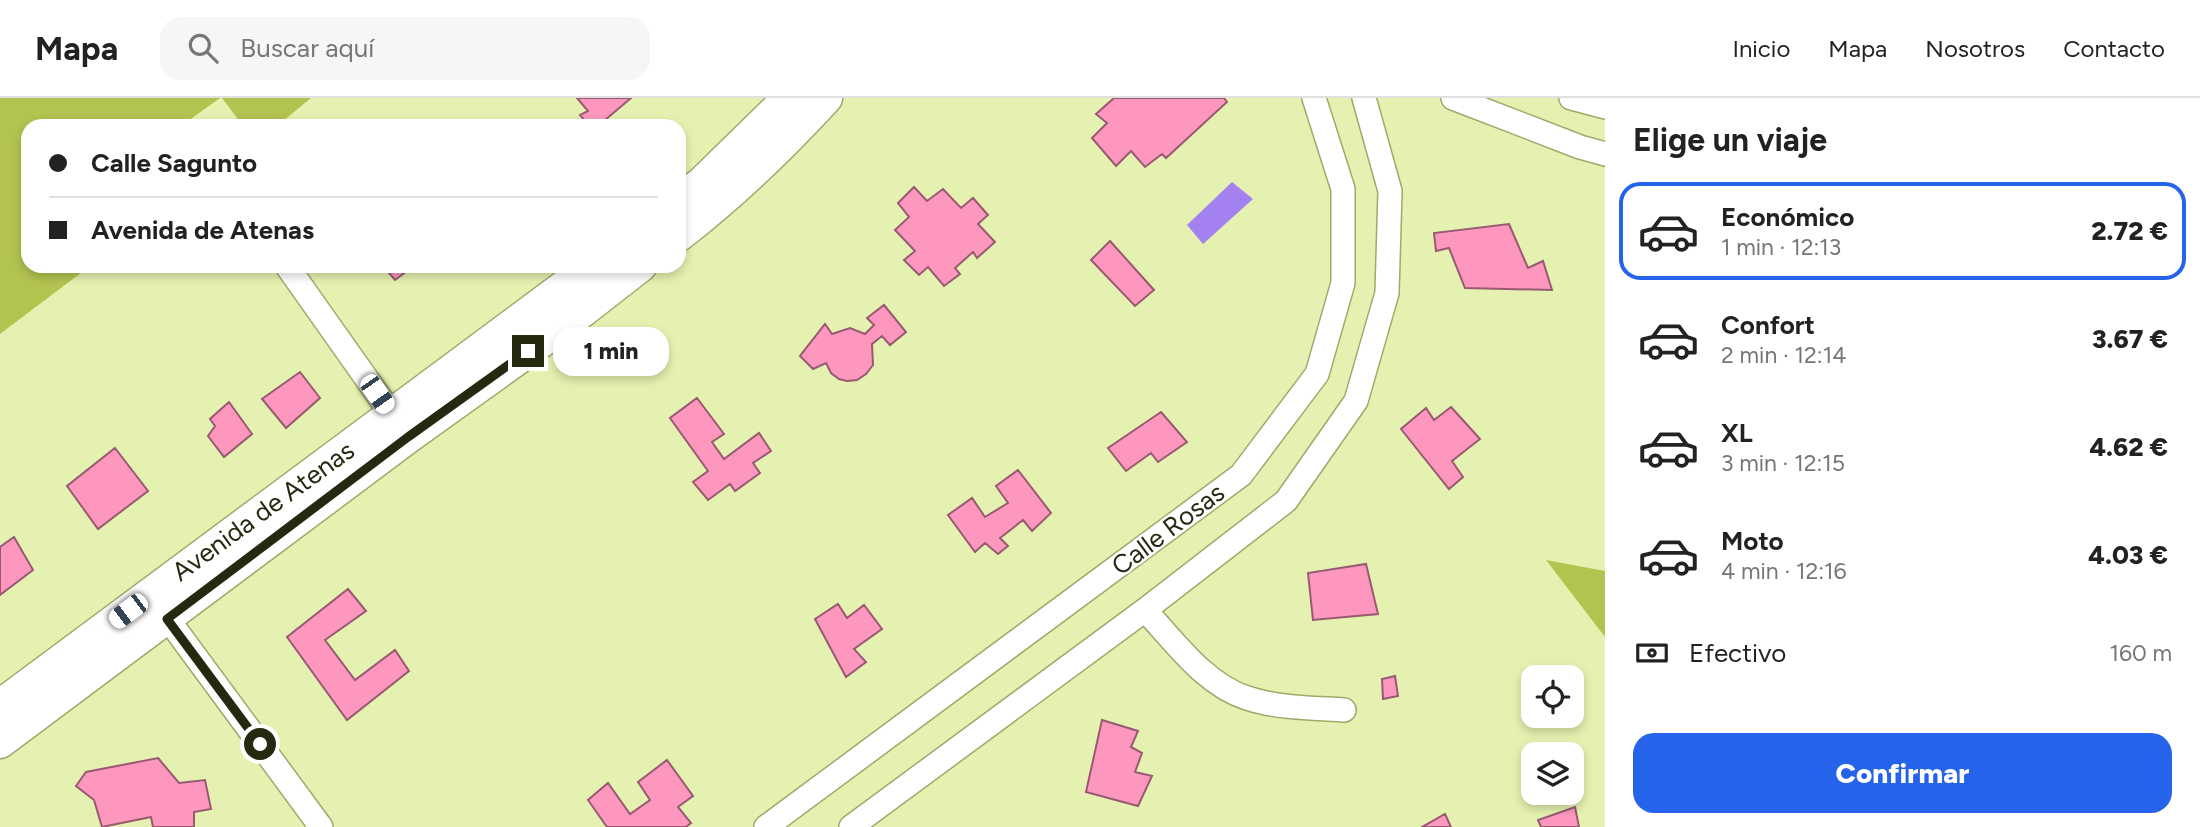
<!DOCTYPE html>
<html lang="es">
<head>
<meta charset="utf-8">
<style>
  :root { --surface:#fff; --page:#f6f6f6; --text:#222; --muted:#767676; --line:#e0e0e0; --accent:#2563eb }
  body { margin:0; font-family:Figtree,sans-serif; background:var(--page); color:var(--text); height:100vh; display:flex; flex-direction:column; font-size:26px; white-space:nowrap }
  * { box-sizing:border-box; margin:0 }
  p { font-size:23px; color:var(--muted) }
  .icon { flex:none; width:38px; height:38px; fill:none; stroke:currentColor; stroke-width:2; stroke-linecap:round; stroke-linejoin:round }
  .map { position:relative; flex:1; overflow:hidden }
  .drawer { display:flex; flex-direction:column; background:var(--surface); width:595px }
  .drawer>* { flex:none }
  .banner { position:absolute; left:21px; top:21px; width:665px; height:154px; border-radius:21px; box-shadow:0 4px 10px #0003; display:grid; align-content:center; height:154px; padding:0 28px; background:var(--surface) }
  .buttons { position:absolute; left:1521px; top:567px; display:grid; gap:14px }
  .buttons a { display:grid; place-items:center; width:63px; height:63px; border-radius:14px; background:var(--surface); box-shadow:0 4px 10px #0003; font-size:35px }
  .end { position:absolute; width:32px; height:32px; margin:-16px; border:9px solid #25290f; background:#fff; box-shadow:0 0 0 4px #fff }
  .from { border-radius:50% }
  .bubble { position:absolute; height:49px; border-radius:21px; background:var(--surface); box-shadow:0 4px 10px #0003; font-size:23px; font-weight:800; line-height:49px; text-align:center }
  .car { position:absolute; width:21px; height:42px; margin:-21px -10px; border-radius:9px; box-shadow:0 0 5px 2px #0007; background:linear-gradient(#fff 24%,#345 0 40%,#fff 0 76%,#345 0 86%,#fff 0) }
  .banner b { display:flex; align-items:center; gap:24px; height:66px; font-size:26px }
  .banner b+b { border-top:2px solid var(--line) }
  .banner i { width:18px; height:18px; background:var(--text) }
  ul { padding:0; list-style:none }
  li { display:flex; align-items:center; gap:21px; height:98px; margin:0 14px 10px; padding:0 14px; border:4px solid transparent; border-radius:21px }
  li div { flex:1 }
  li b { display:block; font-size:26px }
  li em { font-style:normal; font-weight:800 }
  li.on { border-color:var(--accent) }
  li>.icon { width:63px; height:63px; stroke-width:1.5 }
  h2 { padding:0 28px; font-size:32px; line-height:84px }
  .pay { display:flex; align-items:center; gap:18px; height:77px; padding:0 28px; font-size:26px }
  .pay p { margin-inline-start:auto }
  .cta { display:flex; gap:14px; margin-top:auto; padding:14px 28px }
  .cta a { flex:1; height:80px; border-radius:21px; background:var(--accent); color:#fff; font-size:28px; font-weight:800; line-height:80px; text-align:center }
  header { display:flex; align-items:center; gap:42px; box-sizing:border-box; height:98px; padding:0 35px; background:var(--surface); border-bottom:2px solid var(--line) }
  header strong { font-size:33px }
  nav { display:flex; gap:38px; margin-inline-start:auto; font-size:24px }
  .search { width:490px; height:63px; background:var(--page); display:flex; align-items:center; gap:18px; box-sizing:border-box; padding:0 24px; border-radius:21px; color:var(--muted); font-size:26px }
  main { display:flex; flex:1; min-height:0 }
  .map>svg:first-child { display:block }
</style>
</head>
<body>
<header>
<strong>Mapa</strong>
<div class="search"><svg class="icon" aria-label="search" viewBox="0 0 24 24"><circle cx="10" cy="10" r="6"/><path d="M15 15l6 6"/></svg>Buscar aquí</div>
<nav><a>Inicio</a><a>Mapa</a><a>Nosotros</a><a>Contacto</a></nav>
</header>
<main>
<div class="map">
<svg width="1605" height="729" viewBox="0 0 1605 729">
  <rect width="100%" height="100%" fill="#e5f1b0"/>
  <path fill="#b3c34f" d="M0,0H220L181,28H28V168H90L0,236Z
    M222,0H311L277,28H243Z
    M1546,462L1605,473V539Z"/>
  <path fill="#a481f1" d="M1232,84L1253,101L1203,146L1187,127Z"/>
  <path fill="#fd97be" stroke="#975a71" stroke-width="2" d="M577,0H631L605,22L611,28H589L580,17L588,13Z
    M1114,0H1224L1227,4L1166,60L1162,56L1145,69L1131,53L1116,68L1092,40L1107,25L1096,16Z
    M914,89L927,103L943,91L961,110L973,100L988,117L978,126L995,144L977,160L973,154L955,170L960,176L944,188L928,169L919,177L904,162L915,153L895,132L909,119L898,105Z
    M1509,126L1528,170L1543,163L1552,192L1465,190L1449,150L1436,153L1434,135Z
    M1110,143L1154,192L1135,208L1091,162Z
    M383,168H414L395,182Z
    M884,207L906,234L890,247L882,238L872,246L873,267L866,276L857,282L847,283L839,281L831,275L826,265L813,271L800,258L825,226L832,236L850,230L865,236L874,227L867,220Z
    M300,274L320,300L286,330L262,301Z
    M697,300L724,336L712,344L724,361L759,335L771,353L753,365L760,375L735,393L730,386L708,402L693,384L708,373L670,320Z
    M229,304L252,336L224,359L208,338L215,328L210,321Z
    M1451,309L1480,341L1452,363L1463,379L1449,391L1401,331L1426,310L1434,322Z
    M1161,314L1187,344L1158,364L1151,355L1126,373L1108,350Z
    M115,350L148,393L98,431L67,388Z
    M1018,372L1051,415L1032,433L1023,422L1000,440L1008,448L998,456L985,445L975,454L948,417L972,400L985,419L1008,405L996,388Z
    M14,439L33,472L0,497V449Z
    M1366,466L1378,516L1313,522L1308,475Z
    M348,491L366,513L325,542L355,582L395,552L409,573L347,622L287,539Z
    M838,506L847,520L864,507L882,531L854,551L866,564L846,579L815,521Z
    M1395,578L1398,598L1383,601L1382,581Z
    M1102,622L1138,633L1131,649L1142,655L1135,674L1152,678L1138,708L1086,694Z
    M158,660L179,685L205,682L211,711L194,714V729H153L151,719L102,729L94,702L76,688L86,674Z
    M667,662L693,698L678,709L691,725L686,729H607L588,702L608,685L630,716L650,702L638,684Z
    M1575,709L1579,729H1541L1538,722Z
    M1445,716L1451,729H1422Z"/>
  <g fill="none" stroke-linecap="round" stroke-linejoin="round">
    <g stroke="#9fa96b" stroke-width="26">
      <path id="street" d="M1453,0L1580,49L1605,56
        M1571,0L1605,9
        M287,168L400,328
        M159,509L321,729
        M1145,512C1174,543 1205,587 1247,600C1277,610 1312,610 1344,612
        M766,729L1241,377L1317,276L1343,185V91L1314,0
        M851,729L1145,512L1286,403L1356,303L1387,195L1390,93L1364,0"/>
    </g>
    <g stroke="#9fa96b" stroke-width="35">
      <path id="secondary" d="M679,102L702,85L789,0
        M679,137C732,96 781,49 826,0
        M0,608L592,168
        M0,644L408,339L568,224L640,168"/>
    </g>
    <use href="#street" stroke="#fff" stroke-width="23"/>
    <use href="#secondary" stroke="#fff" stroke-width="32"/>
  </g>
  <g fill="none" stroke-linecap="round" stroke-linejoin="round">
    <path stroke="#25290f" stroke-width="9" d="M260,646L167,521L408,339L528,253"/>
  </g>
  <g text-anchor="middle" stroke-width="5" stroke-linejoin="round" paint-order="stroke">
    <g font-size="26" fill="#25290f" stroke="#fff">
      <text transform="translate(263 413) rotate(-36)" y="9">Avenida de Atenas</text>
      <text transform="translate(1168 431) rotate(-37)" y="9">Calle Rosas</text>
    </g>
  </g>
</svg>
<div class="buttons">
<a><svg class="icon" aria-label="locate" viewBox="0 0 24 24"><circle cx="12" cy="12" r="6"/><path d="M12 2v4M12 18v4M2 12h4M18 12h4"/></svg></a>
<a><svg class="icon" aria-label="layers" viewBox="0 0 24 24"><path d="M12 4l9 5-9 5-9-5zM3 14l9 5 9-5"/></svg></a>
</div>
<i class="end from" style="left:260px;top:646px"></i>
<i class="end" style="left:528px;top:253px"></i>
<div class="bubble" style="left:553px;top:229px;width:116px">1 min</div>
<i class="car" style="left:377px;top:296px;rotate:145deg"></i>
<i class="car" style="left:128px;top:513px;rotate:233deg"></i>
<div class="banner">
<b><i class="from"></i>Calle Sagunto</b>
<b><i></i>Avenida de Atenas</b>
</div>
</div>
<section class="drawer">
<h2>Elige un viaje</h2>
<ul>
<li class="on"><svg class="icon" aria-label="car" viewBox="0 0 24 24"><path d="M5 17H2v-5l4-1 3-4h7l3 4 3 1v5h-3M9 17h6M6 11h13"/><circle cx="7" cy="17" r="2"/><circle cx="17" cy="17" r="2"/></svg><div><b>Económico</b><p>1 min · 12:13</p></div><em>2.72 €</em></li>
<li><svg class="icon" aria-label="car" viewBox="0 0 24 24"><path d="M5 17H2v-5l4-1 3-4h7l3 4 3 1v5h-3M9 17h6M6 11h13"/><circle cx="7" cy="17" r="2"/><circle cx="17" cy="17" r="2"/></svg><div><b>Confort</b><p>2 min · 12:14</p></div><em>3.67 €</em></li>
<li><svg class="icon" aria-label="car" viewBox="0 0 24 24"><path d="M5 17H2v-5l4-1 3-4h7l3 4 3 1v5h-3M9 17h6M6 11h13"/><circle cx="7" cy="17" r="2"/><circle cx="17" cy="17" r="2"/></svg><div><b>XL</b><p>3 min · 12:15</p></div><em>4.62 €</em></li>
<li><svg class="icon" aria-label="car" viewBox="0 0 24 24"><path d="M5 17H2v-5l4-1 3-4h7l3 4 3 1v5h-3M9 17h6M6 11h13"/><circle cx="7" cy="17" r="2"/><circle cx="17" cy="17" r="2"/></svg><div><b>Moto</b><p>4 min · 12:16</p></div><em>4.03 €</em></li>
</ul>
<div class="pay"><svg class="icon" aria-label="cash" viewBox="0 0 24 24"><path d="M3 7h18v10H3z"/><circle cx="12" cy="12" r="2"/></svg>Efectivo<p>160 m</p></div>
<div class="cta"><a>Confirmar</a></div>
</section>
</main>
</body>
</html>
